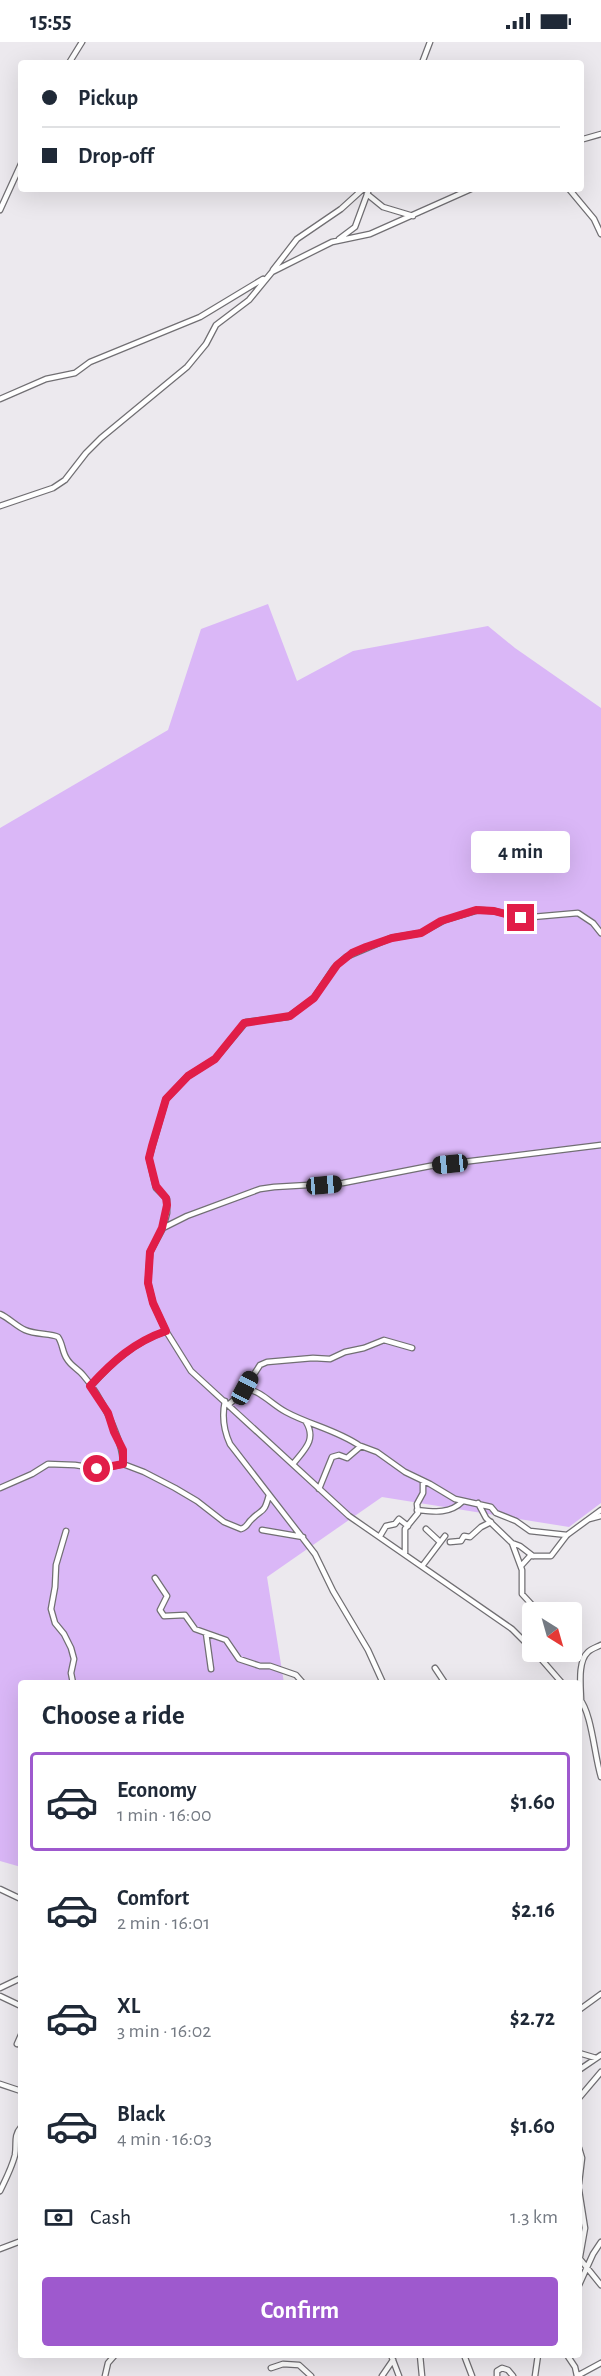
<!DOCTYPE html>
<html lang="en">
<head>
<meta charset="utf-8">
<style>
  :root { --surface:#fff; --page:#f6f6f7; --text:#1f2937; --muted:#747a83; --line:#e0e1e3; --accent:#9e59ce }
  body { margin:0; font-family:"Alegreya Sans",sans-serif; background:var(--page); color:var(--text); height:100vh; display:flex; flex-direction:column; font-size:22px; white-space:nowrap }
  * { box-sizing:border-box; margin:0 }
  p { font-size:20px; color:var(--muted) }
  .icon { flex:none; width:33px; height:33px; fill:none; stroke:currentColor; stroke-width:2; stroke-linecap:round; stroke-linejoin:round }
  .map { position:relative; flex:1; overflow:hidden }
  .details { position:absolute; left:18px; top:1638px; width:564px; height:678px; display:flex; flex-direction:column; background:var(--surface); border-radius:6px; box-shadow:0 6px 24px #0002 }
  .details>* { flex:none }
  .guide { position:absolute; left:18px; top:18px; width:566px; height:132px; border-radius:6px; box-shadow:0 6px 24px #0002; display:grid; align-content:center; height:132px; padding:0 24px; background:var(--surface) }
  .needle { width:39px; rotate:143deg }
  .tools { position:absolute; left:522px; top:1560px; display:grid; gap:12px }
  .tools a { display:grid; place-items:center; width:60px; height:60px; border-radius:6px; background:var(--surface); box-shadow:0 6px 24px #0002; font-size:30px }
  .end { position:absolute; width:27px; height:27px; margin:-14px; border:8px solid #e11d48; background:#fff; box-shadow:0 0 0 3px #fff }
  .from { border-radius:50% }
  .bubble { position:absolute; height:42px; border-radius:6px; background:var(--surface); box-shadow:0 6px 24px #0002; font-size:20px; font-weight:700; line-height:42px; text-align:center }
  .car { position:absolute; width:18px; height:36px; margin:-18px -9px; border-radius:8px; box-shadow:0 0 4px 2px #0007; background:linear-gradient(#222 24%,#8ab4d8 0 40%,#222 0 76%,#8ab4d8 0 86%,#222 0) }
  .guide b { display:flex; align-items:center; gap:21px; height:57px; font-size:22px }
  .guide b+b { border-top:2px solid var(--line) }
  .guide i { width:15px; height:15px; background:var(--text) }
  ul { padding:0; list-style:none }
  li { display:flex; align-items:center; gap:18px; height:99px; margin:0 12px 9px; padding:0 12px; border:3px solid transparent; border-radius:6px }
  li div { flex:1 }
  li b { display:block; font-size:22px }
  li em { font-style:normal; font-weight:700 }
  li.current { border-color:var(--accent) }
  li>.icon { width:54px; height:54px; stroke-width:1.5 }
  h2 { padding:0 24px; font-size:27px; line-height:72px }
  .pay { display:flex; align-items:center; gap:15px; height:66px; padding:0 24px; font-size:22px }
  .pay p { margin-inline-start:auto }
  .action { display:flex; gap:12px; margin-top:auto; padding:12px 24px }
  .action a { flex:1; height:69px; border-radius:6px; background:var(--accent); color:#fff; font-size:24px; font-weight:700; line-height:69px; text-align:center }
  .status { display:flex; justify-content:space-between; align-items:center; height:42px; padding:0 30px; background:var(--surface); direction:ltr }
  .status svg { height:16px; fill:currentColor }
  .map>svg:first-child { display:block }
</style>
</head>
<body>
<div class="status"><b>15:55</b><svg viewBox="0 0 49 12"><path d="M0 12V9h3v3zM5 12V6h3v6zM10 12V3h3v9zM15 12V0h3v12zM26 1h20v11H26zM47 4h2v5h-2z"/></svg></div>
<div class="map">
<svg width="601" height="2334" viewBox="0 0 601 2334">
  <rect width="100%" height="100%" fill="#ece9ee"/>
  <path fill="#dab7f7" d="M268,562L297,639L353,609L488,584L515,606L601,666V1461L569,1485L382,1455L267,1535L284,1641H21V1825L0,1819V786L168,688L201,587Z"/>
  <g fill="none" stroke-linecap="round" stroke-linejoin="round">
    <g stroke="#716f73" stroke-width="7">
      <path id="minor" d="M69,21L82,0
        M422,21L430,0
        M580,98L601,92
        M569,147L594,177L601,192
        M367,152L383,165L413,174
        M0,168L21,122
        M339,197L355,185L369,147
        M273,228L297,197L341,167L363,147
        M0,357L46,337L75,331L90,320L200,275L263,237
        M0,464L53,446L65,438L86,411L101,396L187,325L206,302L216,283L249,258L272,230L332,200L370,192L471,147
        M163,1186L167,1171V1157L156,1146L149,1116L166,1057L188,1034L215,1017L246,980L288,975L314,956L334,926L346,915L391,896L421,891L445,878L479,868L494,869L521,876L578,871L593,881L601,891
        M0,1272C9,1276 16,1284 25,1288C36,1293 51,1291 58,1295C63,1302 62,1310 67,1317C71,1324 78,1327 83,1333C100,1352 123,1398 123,1422
        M91,1344C112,1320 135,1300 166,1289
        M245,1346C263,1350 271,1362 286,1370C310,1383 337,1388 360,1404
        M225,1359C222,1373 224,1389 230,1402L315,1512L333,1549L368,1608L383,1641
        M228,1363L242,1351L260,1323L267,1320L313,1316L330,1317L345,1310L364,1306L384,1298L412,1306
        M293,1422C304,1408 317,1398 306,1380
        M0,1446L32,1432L48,1422L75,1423L101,1427L123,1422L144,1430L175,1446L197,1459L224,1480L241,1487C248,1485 247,1481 252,1477C263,1466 264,1472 269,1453
        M319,1447L332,1415L339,1413L347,1416L361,1404L377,1410L405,1430L430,1442L455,1457L491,1465L496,1471L516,1479L530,1489L567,1493
        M478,1461L486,1476L512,1501L522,1528V1552L534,1565V1570
        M417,1468C435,1470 450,1472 463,1459
        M589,1477L601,1474
        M426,1487L440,1500
        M262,1488L303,1495
        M66,1489L56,1523L55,1545L51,1567L55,1581L64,1592L71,1606L74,1617L71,1631L73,1641
        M380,1494L386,1484L395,1482L399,1477L408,1484
        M450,1500L461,1499L464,1494L470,1495L481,1485L491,1480
        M512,1501L520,1504L533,1514
        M405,1511V1487L418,1471L417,1462L423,1451V1439
        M423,1523L445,1494
        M521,1524L530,1514H551L567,1493L601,1468
        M155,1536L167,1554L160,1568L164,1574L185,1573L195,1587L226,1598L239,1617L260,1624H270L296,1633L303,1641
        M532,1576V1592
        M206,1591L211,1627
        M532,1607L512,1587L349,1474L191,1329L166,1289L153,1261L148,1241L150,1210L163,1186L187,1174L260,1147L274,1145L343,1141L430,1124L601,1103
        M535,1610L562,1641
        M435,1626L445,1641
        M579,1656C592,1671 594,1712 601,1735
        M581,1659C581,1646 577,1620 588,1610C591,1607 597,1605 601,1603
        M0,1847L21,1857
        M0,1946L21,1936
        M0,1954L21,1964
        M579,1968L601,1952
        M17,2002L21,1993
        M579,2011L596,2016
        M579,2028L601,2013
        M0,2042L21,2049
        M579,2056L601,2030
        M579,2106L582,2116L579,2141
        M579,2148L585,2186L579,2220
        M0,2149C6,2137 12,2125 15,2113C17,2102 13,2094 21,2085
        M0,2207L21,2199
        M580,2217L601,2243
        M579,2243L593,2212L601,2200
        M391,2313L399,2334
        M420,2313L422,2334
        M464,2313L472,2334
        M567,2313L575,2325L577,2334L601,2321
        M271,2326L283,2322L299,2323L311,2334
        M105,2334L108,2321L115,2313
        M382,2334L393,2318
        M497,2334V2329L502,2326L508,2328L513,2334
        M535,2334L538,2313"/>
    </g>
    <use href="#minor" stroke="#fff" stroke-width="4.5"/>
  </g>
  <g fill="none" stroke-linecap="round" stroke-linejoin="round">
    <path stroke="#e11d48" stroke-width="8" d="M97,1427L123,1422V1408L114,1390L108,1371L90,1344C113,1319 134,1300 166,1289L153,1261L148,1241L150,1210L162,1186L167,1163L166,1156L156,1144L149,1116L152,1104L166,1057L188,1034L215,1017L244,981L290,974L314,956L337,923L352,911L366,905L392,896L421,891L441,879L476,868L494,869L521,876"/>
  </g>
</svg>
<div class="tools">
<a><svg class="needle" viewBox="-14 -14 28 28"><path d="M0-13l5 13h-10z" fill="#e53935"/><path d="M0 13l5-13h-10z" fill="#747a83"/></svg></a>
</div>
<i class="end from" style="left:97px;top:1427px"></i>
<i class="end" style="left:521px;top:876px"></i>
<div class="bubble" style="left:471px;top:789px;width:99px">4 min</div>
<i class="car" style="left:450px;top:1122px;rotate:264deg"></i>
<i class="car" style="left:324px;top:1143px;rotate:85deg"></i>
<i class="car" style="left:245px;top:1346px;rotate:28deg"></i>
<div class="guide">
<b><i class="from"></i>Pickup</b>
<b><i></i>Drop-off</b>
</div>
<section class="details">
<h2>Choose a ride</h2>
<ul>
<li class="current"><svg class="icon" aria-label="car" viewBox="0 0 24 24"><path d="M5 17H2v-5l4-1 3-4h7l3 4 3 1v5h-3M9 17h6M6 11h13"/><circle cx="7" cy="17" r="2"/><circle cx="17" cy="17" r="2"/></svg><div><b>Economy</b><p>1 min · 16:00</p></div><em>$1.60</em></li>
<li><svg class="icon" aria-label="car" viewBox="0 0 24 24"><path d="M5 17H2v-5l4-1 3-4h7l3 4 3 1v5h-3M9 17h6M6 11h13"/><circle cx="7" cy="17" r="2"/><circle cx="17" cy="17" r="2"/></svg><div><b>Comfort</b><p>2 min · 16:01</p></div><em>$2.16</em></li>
<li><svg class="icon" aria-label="car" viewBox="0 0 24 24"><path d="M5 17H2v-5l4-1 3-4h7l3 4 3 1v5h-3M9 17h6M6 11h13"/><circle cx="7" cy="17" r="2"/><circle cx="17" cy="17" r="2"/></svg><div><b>XL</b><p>3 min · 16:02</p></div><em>$2.72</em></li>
<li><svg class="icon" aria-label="car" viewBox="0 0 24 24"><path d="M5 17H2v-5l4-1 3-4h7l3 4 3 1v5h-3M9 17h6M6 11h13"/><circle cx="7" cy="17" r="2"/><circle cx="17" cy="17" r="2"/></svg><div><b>Black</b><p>4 min · 16:03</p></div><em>$1.60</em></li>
</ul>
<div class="pay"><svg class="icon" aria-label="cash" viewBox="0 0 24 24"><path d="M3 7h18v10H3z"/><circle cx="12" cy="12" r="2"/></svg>Cash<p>1.3 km</p></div>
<div class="action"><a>Confirm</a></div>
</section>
</div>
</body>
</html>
